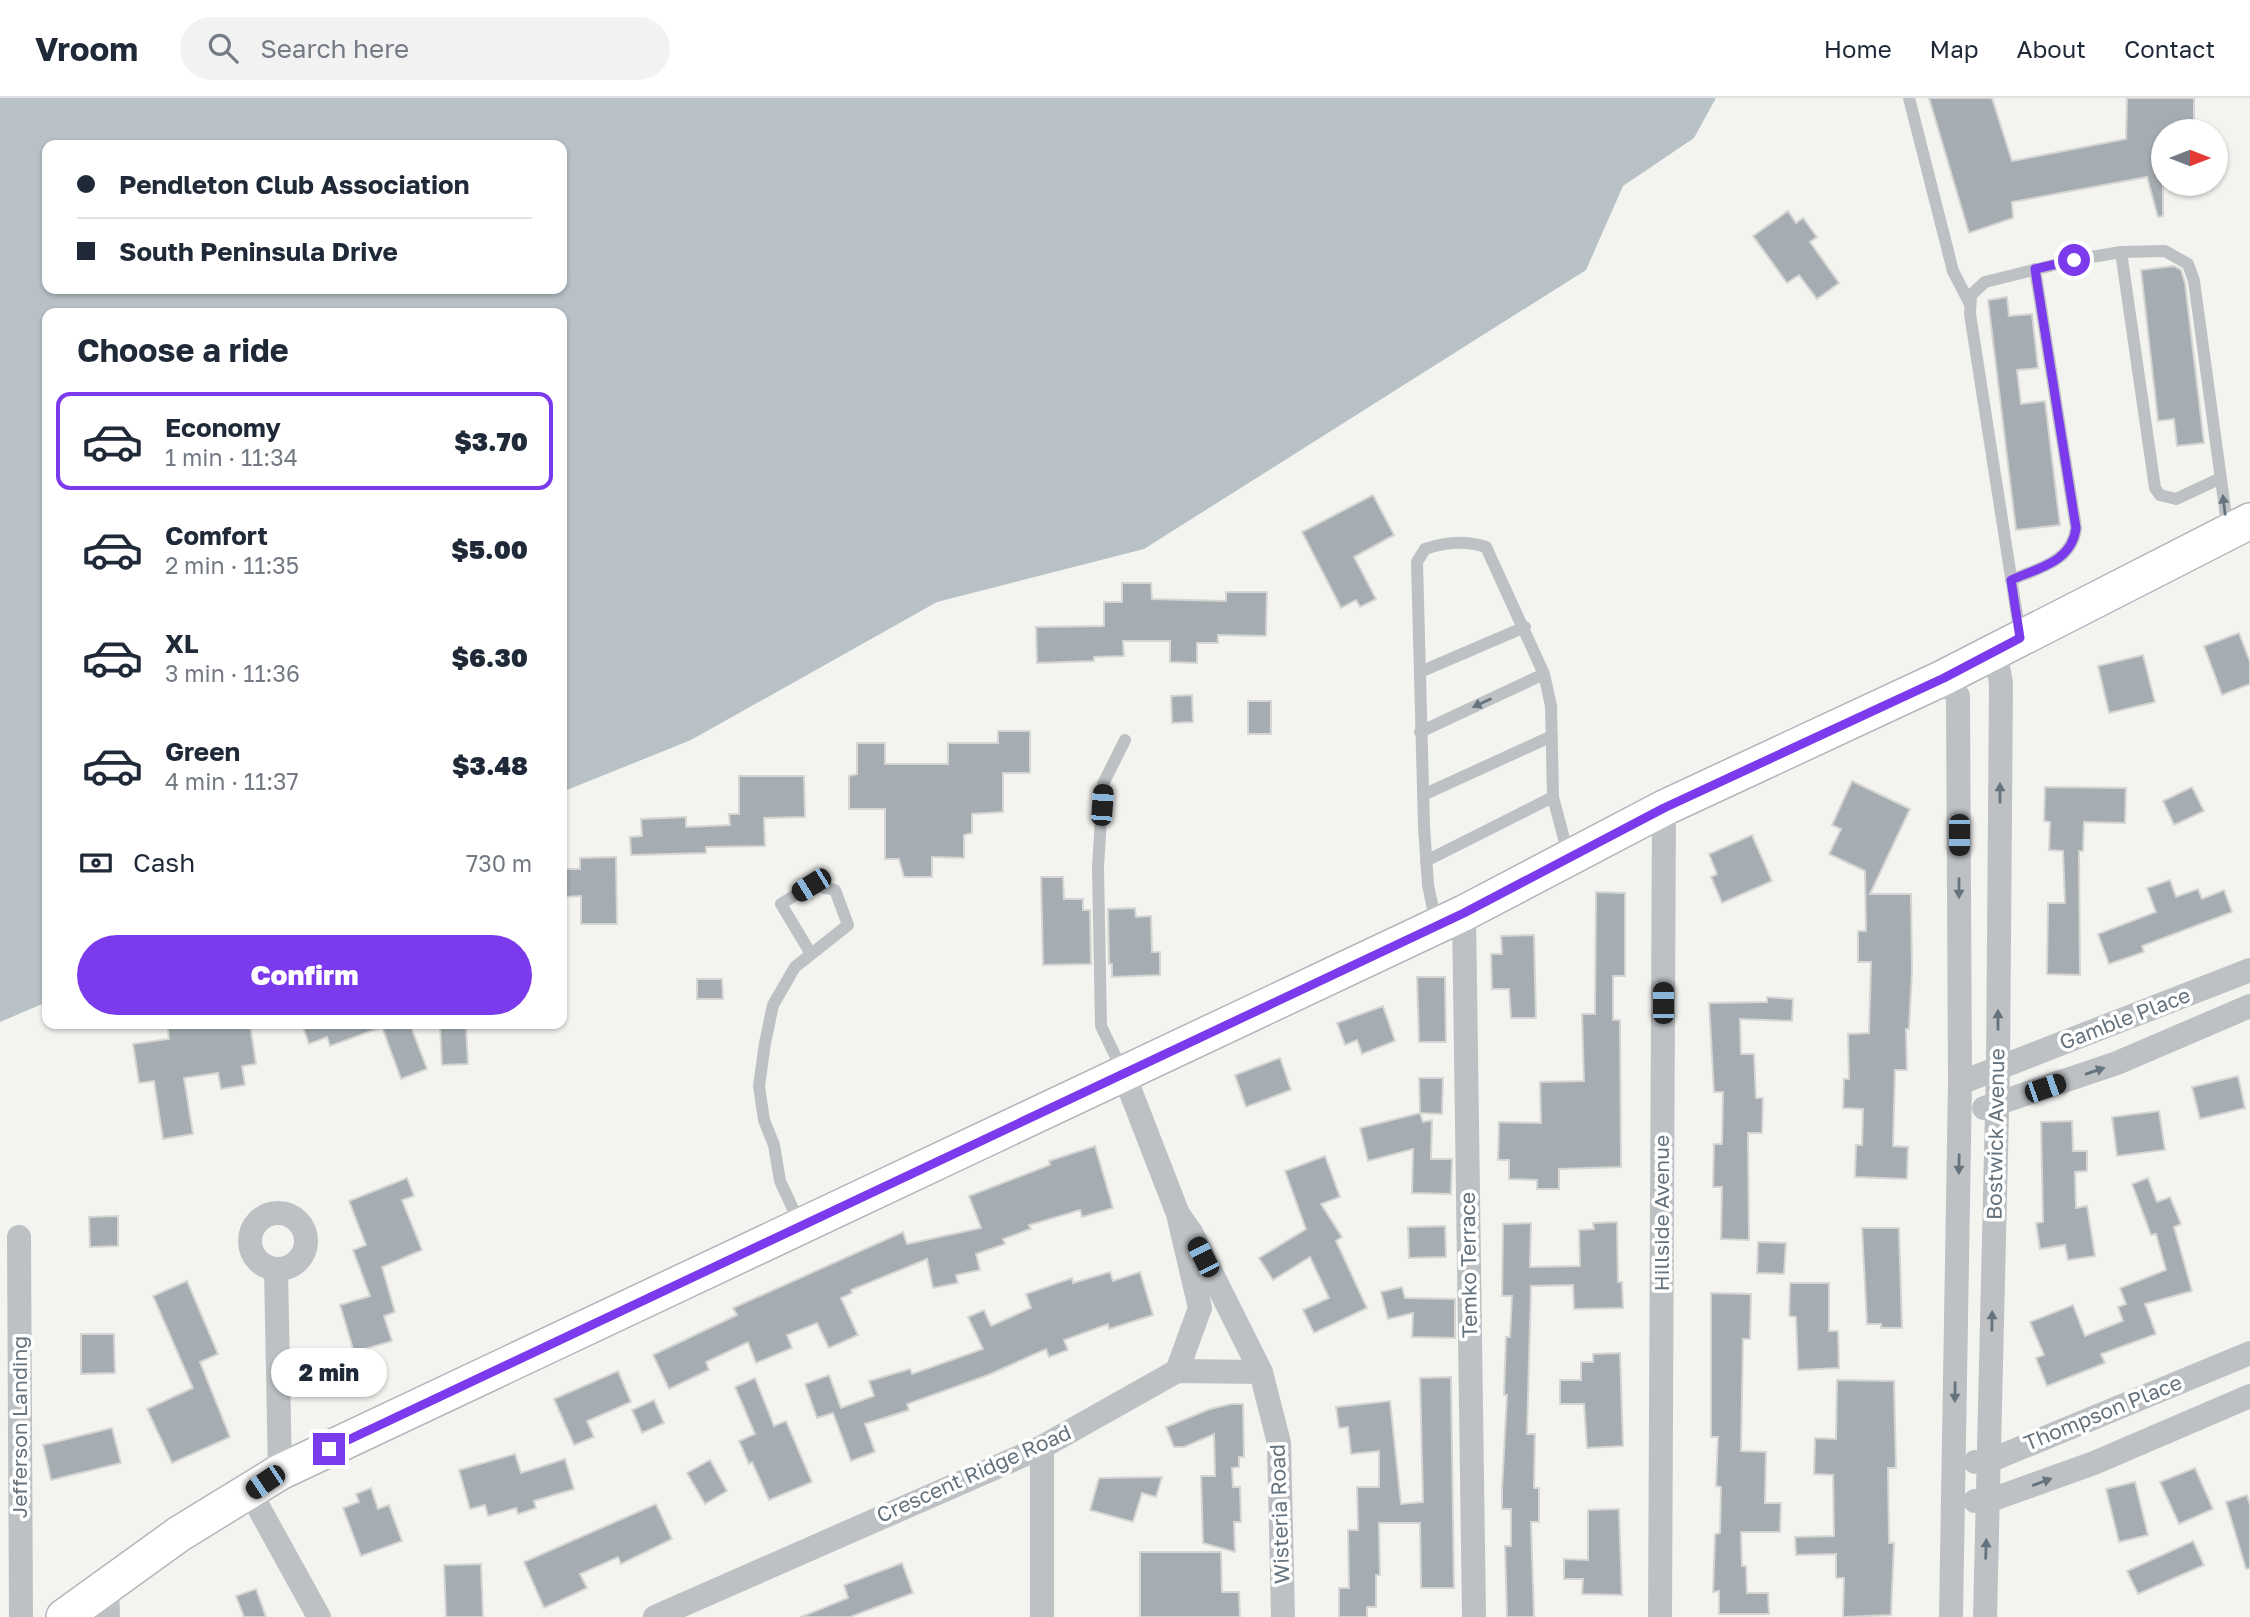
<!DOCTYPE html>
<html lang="en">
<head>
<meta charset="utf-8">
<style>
  :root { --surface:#fff; --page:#f2f2f3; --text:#1f2937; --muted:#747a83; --line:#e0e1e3; --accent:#7c3aed }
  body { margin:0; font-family:"Golos Text",sans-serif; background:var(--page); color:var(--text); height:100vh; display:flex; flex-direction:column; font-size:26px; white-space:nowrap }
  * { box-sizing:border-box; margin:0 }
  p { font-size:23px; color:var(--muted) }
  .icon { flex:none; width:38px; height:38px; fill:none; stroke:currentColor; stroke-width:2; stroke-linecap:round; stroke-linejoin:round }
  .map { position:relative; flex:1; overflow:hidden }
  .sheet { position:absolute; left:42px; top:210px; width:525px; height:721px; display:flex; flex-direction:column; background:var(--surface); border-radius:14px; box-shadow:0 2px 5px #0004 }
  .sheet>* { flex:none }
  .banner { position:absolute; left:42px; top:42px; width:525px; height:154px; border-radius:14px; box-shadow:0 2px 5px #0004; display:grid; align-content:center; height:154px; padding:0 35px; background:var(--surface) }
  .needle { width:46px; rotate:90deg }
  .buttons { position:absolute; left:2151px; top:21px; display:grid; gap:14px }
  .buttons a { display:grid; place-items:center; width:77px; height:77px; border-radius:50%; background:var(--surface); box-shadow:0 2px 5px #0004; font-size:35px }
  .end { position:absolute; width:32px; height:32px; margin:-16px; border:9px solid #7c3aed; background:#fff; box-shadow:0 0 0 4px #fff }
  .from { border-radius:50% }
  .bubble { position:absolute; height:49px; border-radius:24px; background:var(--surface); box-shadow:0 2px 5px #0004; font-size:23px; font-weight:800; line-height:49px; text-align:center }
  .car { position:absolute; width:21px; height:42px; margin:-21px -10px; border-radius:9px; box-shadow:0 0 5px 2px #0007; background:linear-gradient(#222 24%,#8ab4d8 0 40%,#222 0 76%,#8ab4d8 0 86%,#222 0) }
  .banner b { display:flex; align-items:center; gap:24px; height:66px; font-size:26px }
  .banner b+b { border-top:2px solid var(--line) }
  .banner i { width:18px; height:18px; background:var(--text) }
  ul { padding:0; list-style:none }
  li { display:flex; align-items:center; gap:21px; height:98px; margin:0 14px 10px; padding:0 21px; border:4px solid transparent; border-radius:14px }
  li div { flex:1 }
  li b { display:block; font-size:26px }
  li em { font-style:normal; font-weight:800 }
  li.selected { border-color:var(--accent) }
  li>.icon { width:63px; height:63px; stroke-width:1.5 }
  h2 { padding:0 35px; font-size:32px; line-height:84px }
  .pay { display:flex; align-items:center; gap:18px; height:77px; padding:0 35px; font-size:26px }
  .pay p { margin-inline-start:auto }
  .action { display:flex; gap:14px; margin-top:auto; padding:14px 35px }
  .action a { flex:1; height:80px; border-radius:42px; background:var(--accent); color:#fff; font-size:28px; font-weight:800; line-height:80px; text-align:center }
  header { display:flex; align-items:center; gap:42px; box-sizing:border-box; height:98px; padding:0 35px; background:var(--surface); border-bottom:2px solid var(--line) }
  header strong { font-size:33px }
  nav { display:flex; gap:38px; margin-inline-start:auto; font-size:24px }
  .search { width:490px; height:63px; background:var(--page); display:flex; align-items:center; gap:18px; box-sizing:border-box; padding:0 24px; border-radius:38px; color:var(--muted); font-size:26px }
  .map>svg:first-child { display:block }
</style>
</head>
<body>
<header>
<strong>Vroom</strong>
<div class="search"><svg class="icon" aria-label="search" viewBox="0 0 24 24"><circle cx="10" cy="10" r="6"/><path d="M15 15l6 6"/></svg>Search here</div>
<nav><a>Home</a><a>Map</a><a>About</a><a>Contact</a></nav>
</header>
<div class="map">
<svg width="2250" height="1519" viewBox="0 0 2250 1519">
  <rect width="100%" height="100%" fill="#f3f4f0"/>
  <path fill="#b7c1c6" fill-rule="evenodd" d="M0,0H1716L1694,40L1623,88L1586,172L1144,451L937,504L691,642L562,694V215H47V904L0,924ZM47,47H562V191H47Z"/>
  <path fill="#a6adb2" stroke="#d5d5d3" stroke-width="2" d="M1929,0H1992L2012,63L2126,41L2127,0H2194V33H2163V118L2158,119L2147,79L2012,104L2013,120L1969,135Z
    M1788,113L1796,125L1803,120L1817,139L1810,144L1839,185L1817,201L1799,177L1787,185L1753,138Z
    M2174,168L2181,172L2185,185L2204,345L2177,348L2174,321L2158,323L2141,172Z
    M2007,199L2009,218L2032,216L2038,270L2017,272L2021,306L2045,303L2060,427L2016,432L1988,202Z
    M1373,397L1394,437L1354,459L1376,501L1360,509L1356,502L1341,510L1302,434Z
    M1122,485H1151L1152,501L1226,503V494H1267L1266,538L1218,537V545H1197V565L1170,564V543H1123L1124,558L1094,559V563L1037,565L1036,529L1104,528V504H1122Z
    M2239,535L2250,564V586L2222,597L2204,548Z
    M2143,557L2155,604L2109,615L2098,568Z
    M1192,597L1193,624L1172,625L1171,598Z
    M1248,603H1271V636H1248Z
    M998,633H1030V675H1003V714L972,716V735L964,737V760L932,759V779H904L899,761H885V711H849V678L857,676V645H885V666H948V645H998Z
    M739,678H804L805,719L764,720L765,748L706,749V755L631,757L630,739L642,738L641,721L686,719V729L730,727L729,716H739Z
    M1852,683L1910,711L1870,796H1911L1912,873L1909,931H1906L1907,972H1895L1893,1048L1908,1049L1907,1081L1855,1079L1856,1047H1862L1863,1011L1843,1010L1844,981H1849L1848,936L1869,935L1871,864H1858V833H1866L1865,773L1829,756L1841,731L1832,727Z
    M2045,689L2126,690L2125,725L2084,724L2083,753H2079L2080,877L2047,876L2048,805H2065L2063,753L2049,752L2050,724L2044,723Z
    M2192,689L2204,713L2174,727L2163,703Z
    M1752,737L1772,783L1722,805L1711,779L1717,776L1709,756Z
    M616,759L617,826H581V798L562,799V771H580V760Z
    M1041,779H1063L1064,801H1083V812H1090L1091,866L1043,867Z
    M2170,782L2176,799L2198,791L2202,801L2224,792L2232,814L2142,848L2144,854L2109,866L2098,836L2156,814L2147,790Z
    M1596,794L1625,795V878H1613V922H1620L1621,1069L1559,1071V1091H1537V1082L1509,1081V1062H1498L1499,1024L1541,1025L1540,984L1584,983L1582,916H1595Z
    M1135,810L1136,819L1151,818L1152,854H1160V877L1112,879V866H1109L1108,811Z
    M1534,837L1536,920H1511L1509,891H1492L1491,856H1502L1501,838Z
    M1417,879H1445L1446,944H1419Z
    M697,881H722L723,901H697Z
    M1767,899L1793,901L1792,923L1740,921L1741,956H1754L1756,1000H1763L1762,1035H1748L1749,1142L1721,1141L1722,1089H1713L1714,1046H1722L1723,994H1714L1709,905L1767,904Z
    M1383,908L1395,943L1362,956L1357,942L1345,947L1337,925Z
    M167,926H250L256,966L242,968L245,987L221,991L218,975L184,980L193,1036L163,1041L154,983L139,985L133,946L169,941Z
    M302,926H410L427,971L401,981L382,929L330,948L327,939L309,946Z
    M466,927L468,966L442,967L440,928Z
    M1280,960L1291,992L1246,1009L1235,977Z
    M2238,978L2245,1010L2200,1021L2192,989Z
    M1419,980H1443L1442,1016L1420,1015L1423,1024L1432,1022L1431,1061H1452L1451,1096L1412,1095L1413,1051L1368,1063L1360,1030L1420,1015Z
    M2159,1013L2165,1052L2117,1058L2112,1019Z
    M2072,1023L2073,1053H2087V1073L2075,1074L2076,1110L2087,1108L2095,1158L2068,1162L2065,1147L2040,1151L2036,1125L2043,1124L2041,1024Z
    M1095,1048L1113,1110L1082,1119L1080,1112L1029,1127L1031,1131L1003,1141L1005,1146L976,1156L980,1172L956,1177L958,1185L933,1190L927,1161L851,1192L852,1195L841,1200L858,1237L829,1250L817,1225L787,1237L792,1250L756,1265L748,1244L706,1264L709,1272L669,1291L653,1257L737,1217L733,1210L903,1134L907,1146L981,1130L969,1098L1050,1067L1049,1063Z
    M1325,1058L1340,1099L1321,1106L1342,1139L1336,1143L1367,1210L1314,1235L1303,1212L1329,1200L1310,1159L1273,1182L1259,1160L1306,1131L1285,1073Z
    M407,1080L414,1098L402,1102L422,1152L382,1169L395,1214L384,1218L392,1243L354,1254L340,1207L370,1198L353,1152L366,1147L349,1103Z
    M2148,1080L2157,1104L2170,1099L2181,1126L2174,1129L2192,1193L2145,1206L2156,1236L2101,1256L2105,1265L2047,1288L2036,1260L2044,1257L2030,1224L2073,1207L2085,1238L2123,1223L2118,1209L2126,1206L2120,1190L2166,1172L2156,1136L2151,1137L2132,1086Z
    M118,1118V1148L90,1149L89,1119Z
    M1617,1124L1618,1184H1622L1623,1210L1574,1211L1573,1187L1531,1188L1527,1336H1535L1534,1390H1539V1424H1531L1534,1519H1507L1505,1448H1511V1411H1502V1391L1507,1297H1504L1506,1239H1510L1512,1198H1502L1503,1126L1531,1125L1530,1169L1580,1168L1579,1132L1594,1131L1593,1125Z
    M1445,1128L1446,1159L1409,1160L1408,1129Z
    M1862,1130H1899L1902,1230H1881V1226H1867Z
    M1758,1144L1786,1145L1784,1176L1757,1175Z
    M1110,1174L1113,1183L1140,1174L1153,1217L1109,1231L1108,1226L1064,1242L1068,1252L1049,1259L1046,1251L988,1277L907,1306L909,1312L865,1326L875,1354L851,1363L833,1315L817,1320L805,1286L829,1277L841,1310L874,1298L869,1283L910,1271L912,1276L983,1251L968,1219L984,1212L991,1228L1031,1210L1026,1196L1072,1180L1073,1185Z
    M187,1183L218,1256L200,1264L230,1339L172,1365L147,1311L193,1290L153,1198Z
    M1790,1185H1829V1233H1838L1839,1270L1798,1272L1796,1219L1789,1218Z
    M1402,1189L1405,1200L1455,1201V1240L1412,1239L1413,1215L1388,1221L1381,1194Z
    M1711,1195L1751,1196L1750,1241H1743L1741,1353L1766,1354L1765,1405H1781L1780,1434H1741L1742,1468H1746L1747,1495H1768L1769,1516H1719V1493L1713,1494L1715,1436L1720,1435L1721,1389L1716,1388L1718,1339H1711Z
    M81,1236H114L115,1275L81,1276Z
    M1620,1255L1623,1348L1587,1350L1584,1306H1560V1282H1581V1264H1593V1256Z
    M618,1273L631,1304L587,1323L594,1339L574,1347L554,1301Z
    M1451,1279L1454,1490H1421L1420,1425H1379L1380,1477H1376V1509H1367V1519H1339V1490H1349L1348,1432H1358L1357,1389H1379V1353L1351,1356L1348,1329L1339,1330L1336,1309L1390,1303L1401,1406L1423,1404L1420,1280Z
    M755,1280L774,1328L786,1323L812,1384L769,1402L752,1364L749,1366L739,1343L755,1336L735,1289Z
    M1837,1282L1894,1283L1896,1370H1888L1889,1445H1894L1891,1517L1843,1519L1844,1480H1836V1456L1796,1457L1795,1439L1834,1438L1833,1377L1814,1376L1815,1340L1836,1341Z
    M654,1302L664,1325L642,1335L632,1312Z
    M1231,1306H1243L1244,1359H1239V1369L1232,1370L1233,1389H1240L1241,1424H1234L1235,1454L1203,1445L1201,1378H1215L1214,1336L1184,1349H1174L1166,1329L1210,1311Z
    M112,1330L121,1365L51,1382L43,1347Z
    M515,1356L521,1375L565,1361L574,1391L534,1403L536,1410L518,1416L516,1410L488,1418L485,1407L470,1411L459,1372Z
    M710,1362L727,1393L705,1406L687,1375Z
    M2195,1370L2213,1411L2179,1426L2160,1384Z
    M1162,1379L1156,1399L1142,1395L1133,1424L1090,1412L1099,1380Z
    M2135,1384L2148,1437L2119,1444L2106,1391Z
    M371,1390L378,1411L389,1407L402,1443L361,1458L343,1410L359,1404L356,1396Z
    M2247,1397L2250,1408V1470L2246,1471L2226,1404Z
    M656,1406L672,1441L621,1466L618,1459L580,1476L587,1490L544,1510L524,1464Z
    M1619,1411L1622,1497L1582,1496L1583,1481H1564V1461L1588,1462V1412Z
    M2193,1443L2204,1467L2138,1496L2127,1473Z
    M1140,1454H1221L1222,1494H1239L1240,1519H1140Z
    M902,1465L913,1495L850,1519H801L848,1500L844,1487Z
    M481,1466L483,1519H446L444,1467Z
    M256,1491L266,1519H244L236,1498Z"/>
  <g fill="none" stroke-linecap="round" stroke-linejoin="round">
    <g stroke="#b2b6ba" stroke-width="38">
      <path id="secondary" d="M64,1519L179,1436L280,1374L1464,815L1664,710L1943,580L2250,423"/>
    </g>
    <path stroke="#bdc1c4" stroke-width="12" d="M1909,0L1953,173L1970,206
      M2121,154L2155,390L2160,397L2176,401L2221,380
      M2011,482C2038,470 2072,464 2076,430L2035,171
      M2020,537L1970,216L1971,197L1985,184L2074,162L2121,154L2165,153L2188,166L2194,183L2228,433
      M1420,574L1525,529
      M1420,634L1544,576
      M1423,697L1552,638
      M1426,763L1553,699
      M1436,825L1428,787L1424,728L1417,464L1425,451C1445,444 1465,442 1486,449L1544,576L1551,608L1553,699L1568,756
      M1123,974L1101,928L1098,770L1103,686L1125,642
      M800,1126L780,1083L774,1047L764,1022L759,988L765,945L773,907L795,869L848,827L835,792L811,787L781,806L811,856"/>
    <path stroke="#bdc1c4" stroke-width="24" d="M1943,580L1958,598L1960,985L1951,1519
      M1464,815L1474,1519
      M1123,974L1178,1116L1192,1136L1261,1274L1279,1345L1283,1519
      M1960,985L2250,872
      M1984,1010L2117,965L2250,908
      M250 1143a28 28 0 1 1 56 0a28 28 0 1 1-56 0Z
      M19,1139L21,1519
      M276,1172L280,1374
      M1177,1273L1261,1274
      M1042,1349V1519
      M1975,1364L1989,1363L2250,1255
      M250,1394L319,1519
      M1975,1403H1988L2094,1365L2250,1298
      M107,1488L108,1519
      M655,1519L1042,1349L1177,1273L1200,1210L1178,1116
      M1660,1519L1664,710
      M1985,1519L1998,971L2001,585L1995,553"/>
    <use href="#secondary" stroke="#fff" stroke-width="35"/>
  </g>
  <defs><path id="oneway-solid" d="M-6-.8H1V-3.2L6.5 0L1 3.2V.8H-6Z" transform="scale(1.75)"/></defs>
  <g fill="#65737e">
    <use href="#oneway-solid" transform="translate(2224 407) rotate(-97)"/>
    <use href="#oneway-solid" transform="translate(1482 605) rotate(155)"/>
    <use href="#oneway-solid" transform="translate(2000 695) rotate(-90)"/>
    <use href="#oneway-solid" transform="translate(1959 790) rotate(90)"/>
    <use href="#oneway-solid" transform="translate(1998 922) rotate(-90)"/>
    <use href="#oneway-solid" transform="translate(2095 973) rotate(-19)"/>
    <use href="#oneway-solid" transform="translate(1959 1066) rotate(91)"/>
    <use href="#oneway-solid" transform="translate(1992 1223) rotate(-89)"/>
    <use href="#oneway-solid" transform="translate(1955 1294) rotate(91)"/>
    <use href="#oneway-solid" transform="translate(2042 1384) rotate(-20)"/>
    <use href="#oneway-solid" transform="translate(1986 1451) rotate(-88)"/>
  </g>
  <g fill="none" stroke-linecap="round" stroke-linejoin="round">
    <path stroke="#7c3aed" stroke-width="9" d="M329,1351L1464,815L1664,710L1944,580L2020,540L2011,482C2038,470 2072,464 2076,430L2035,171L2074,162"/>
  </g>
  <g text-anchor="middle" stroke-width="7" stroke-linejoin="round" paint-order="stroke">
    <g font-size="21" fill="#65737e" stroke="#fff">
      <text transform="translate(2125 921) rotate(-21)" y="7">Gamble Place</text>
      <text transform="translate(1996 1036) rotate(-89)" y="7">Bostwick Avenue</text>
      <text transform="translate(1662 1115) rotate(-90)" y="7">Hillside Avenue</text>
      <text transform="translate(1469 1167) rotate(-91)" y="7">Temko Terrace</text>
      <text transform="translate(2103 1315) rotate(-22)" y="7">Thompson Place</text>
      <text transform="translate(20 1329) rotate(-90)" y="7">Jefferson Landing</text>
      <text transform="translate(974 1376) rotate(-24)" y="7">Crescent Ridge Road</text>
      <text transform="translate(1280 1416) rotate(-92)" y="7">Wisteria Road</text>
    </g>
  </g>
</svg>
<div class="buttons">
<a><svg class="needle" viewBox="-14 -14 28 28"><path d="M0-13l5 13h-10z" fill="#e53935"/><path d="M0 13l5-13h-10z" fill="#747a83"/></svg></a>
</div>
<i class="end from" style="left:2074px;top:162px"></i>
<i class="end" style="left:329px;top:1351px"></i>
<div class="bubble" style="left:271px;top:1250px;width:116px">2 min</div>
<i class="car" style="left:1102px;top:707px;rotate:4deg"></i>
<i class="car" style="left:1959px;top:737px;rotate:180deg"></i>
<i class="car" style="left:811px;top:787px;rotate:238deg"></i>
<i class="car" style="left:1663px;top:905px;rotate:0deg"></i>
<i class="car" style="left:2045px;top:990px;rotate:71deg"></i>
<i class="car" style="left:1203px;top:1159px;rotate:333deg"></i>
<i class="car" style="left:265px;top:1384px;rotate:236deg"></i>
<div class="banner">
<b><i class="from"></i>Pendleton Club Association</b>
<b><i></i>South Peninsula Drive</b>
</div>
<section class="sheet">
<h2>Choose a ride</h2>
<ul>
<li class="selected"><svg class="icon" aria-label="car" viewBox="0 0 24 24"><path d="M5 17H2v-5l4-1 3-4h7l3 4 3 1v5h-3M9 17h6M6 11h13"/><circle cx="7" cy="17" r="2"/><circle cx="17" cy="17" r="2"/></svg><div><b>Economy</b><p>1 min · 11:34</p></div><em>$3.70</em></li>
<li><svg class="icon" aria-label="car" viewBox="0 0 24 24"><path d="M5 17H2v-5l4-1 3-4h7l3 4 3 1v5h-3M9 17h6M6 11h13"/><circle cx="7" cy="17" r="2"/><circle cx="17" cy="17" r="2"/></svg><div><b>Comfort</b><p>2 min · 11:35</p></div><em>$5.00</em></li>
<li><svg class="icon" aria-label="car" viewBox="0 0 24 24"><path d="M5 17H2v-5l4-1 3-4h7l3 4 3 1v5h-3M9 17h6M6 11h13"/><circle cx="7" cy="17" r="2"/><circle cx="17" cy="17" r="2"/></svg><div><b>XL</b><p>3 min · 11:36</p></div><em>$6.30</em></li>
<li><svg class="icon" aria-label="car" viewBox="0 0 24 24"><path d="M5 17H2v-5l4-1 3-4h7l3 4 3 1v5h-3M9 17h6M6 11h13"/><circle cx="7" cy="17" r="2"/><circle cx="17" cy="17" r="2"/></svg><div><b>Green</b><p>4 min · 11:37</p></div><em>$3.48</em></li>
</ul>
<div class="pay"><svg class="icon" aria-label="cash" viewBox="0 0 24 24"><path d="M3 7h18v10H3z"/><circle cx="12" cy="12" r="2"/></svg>Cash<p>730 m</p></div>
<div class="action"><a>Confirm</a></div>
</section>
</div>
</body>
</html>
